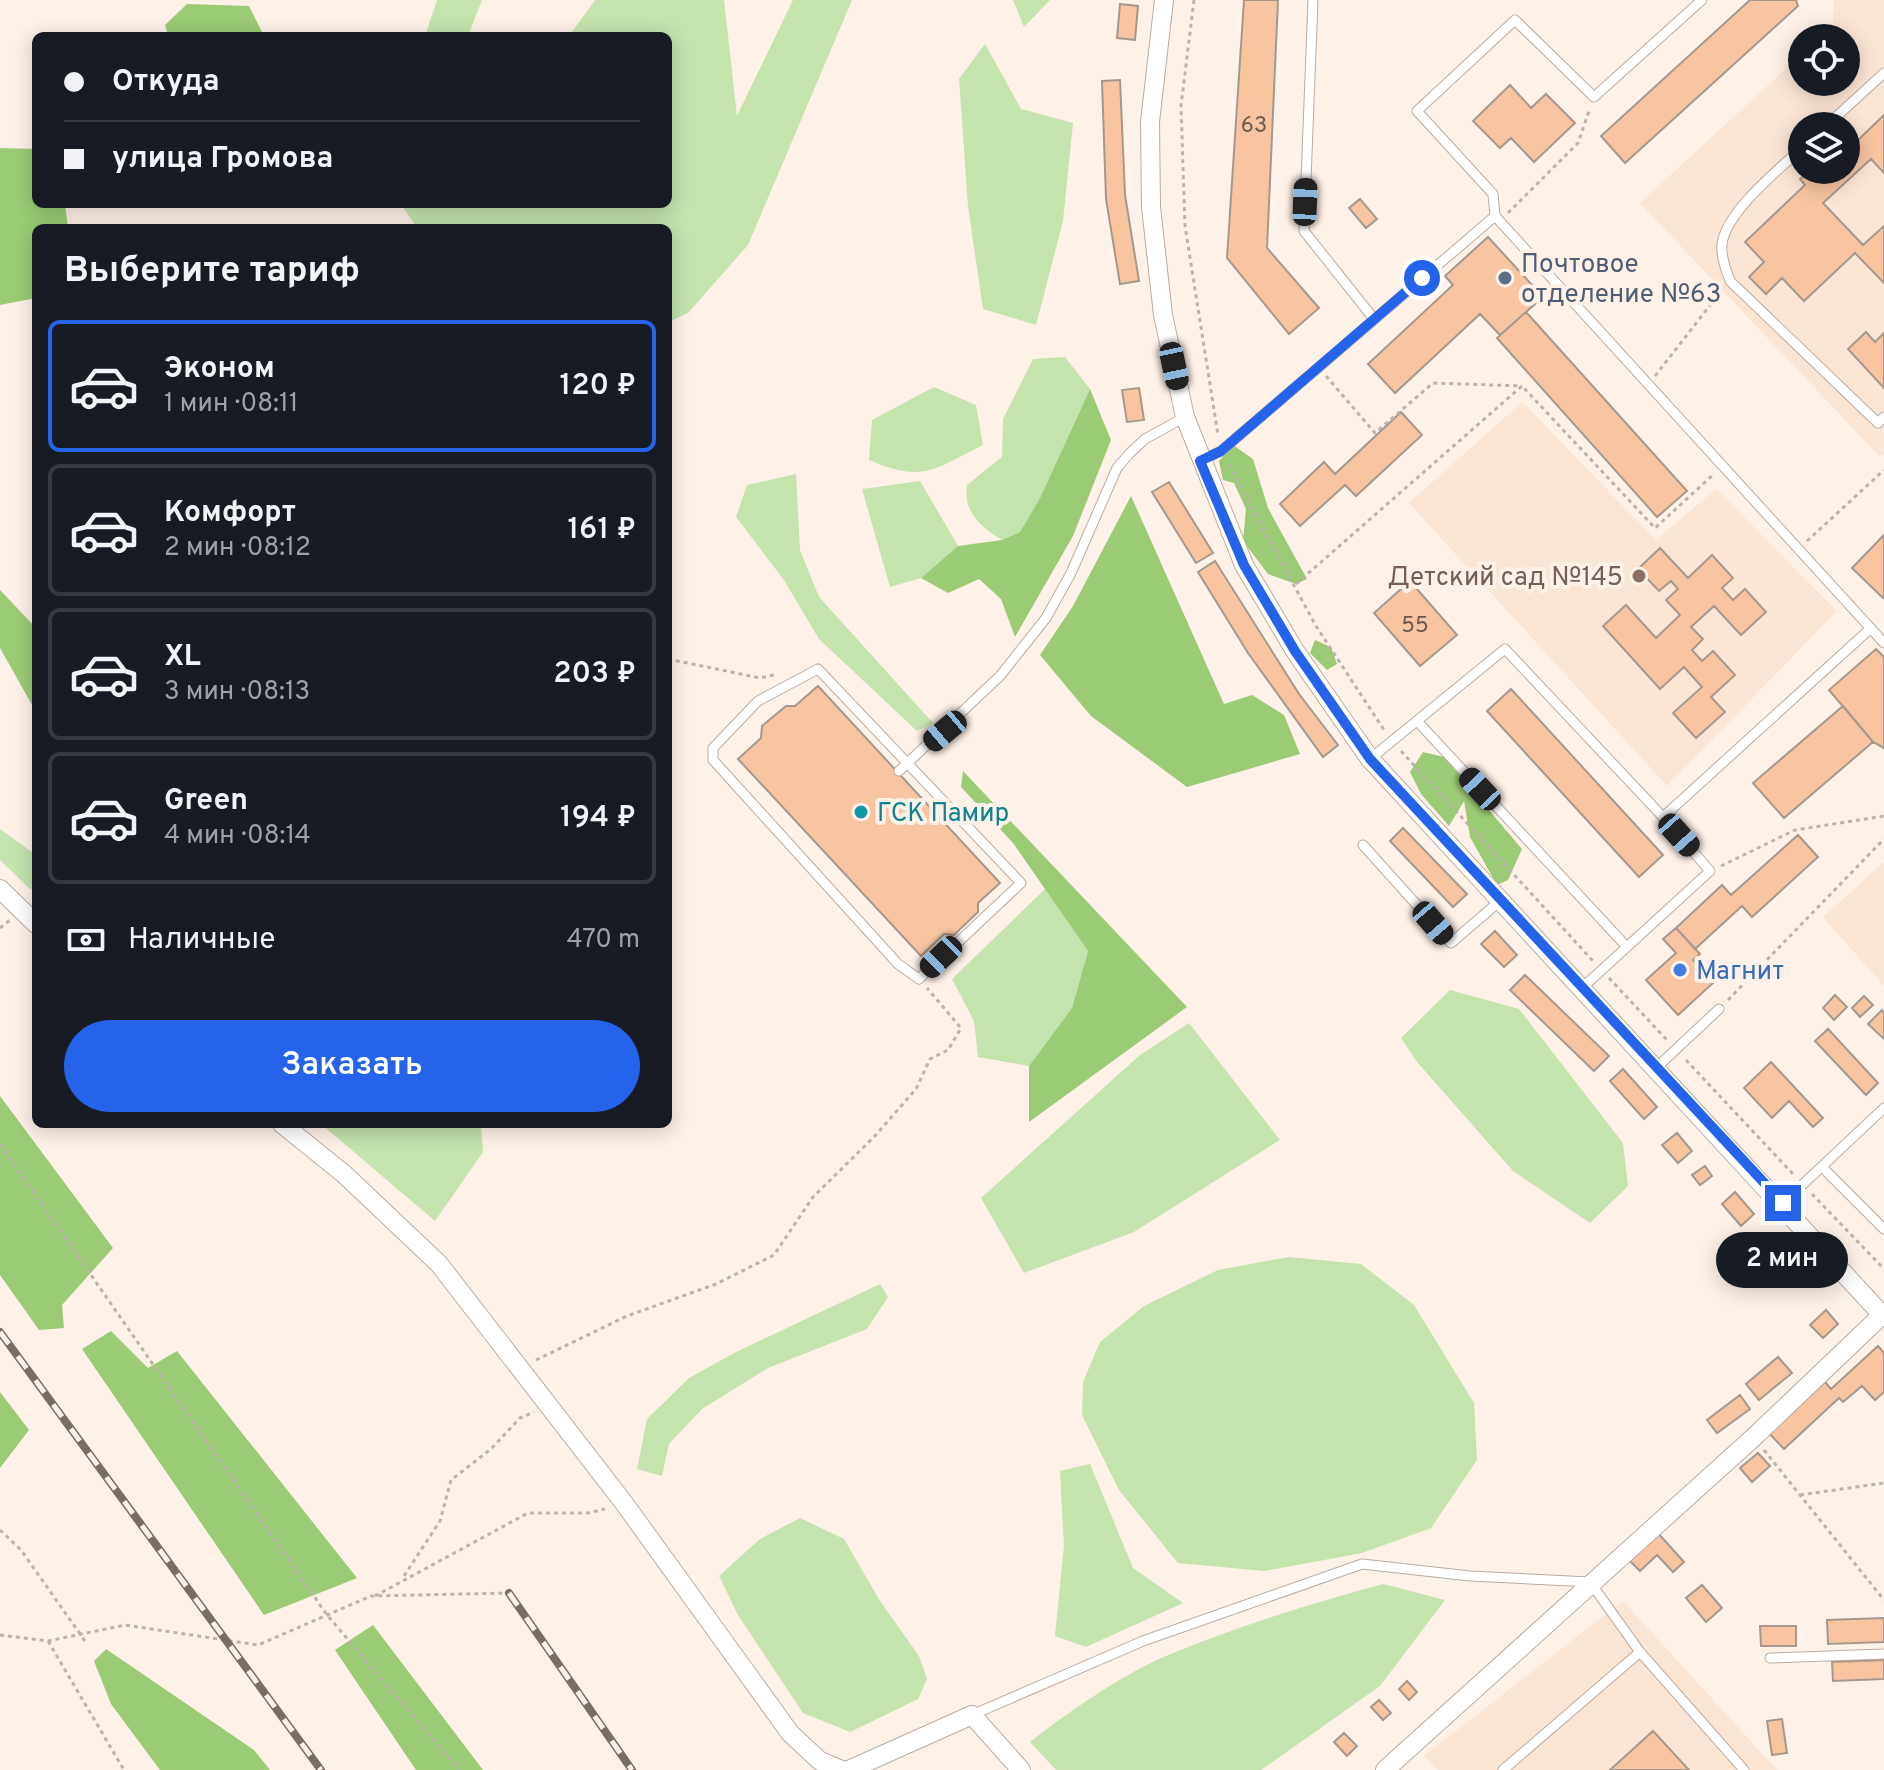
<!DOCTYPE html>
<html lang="ru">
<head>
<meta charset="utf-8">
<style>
  :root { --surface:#171b24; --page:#20242c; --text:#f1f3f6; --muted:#9ea1a6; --line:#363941; --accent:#2563eb }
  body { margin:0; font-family:Overpass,sans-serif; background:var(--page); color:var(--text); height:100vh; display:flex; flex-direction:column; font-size:30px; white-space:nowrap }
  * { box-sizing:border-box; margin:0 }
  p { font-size:26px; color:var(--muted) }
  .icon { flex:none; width:44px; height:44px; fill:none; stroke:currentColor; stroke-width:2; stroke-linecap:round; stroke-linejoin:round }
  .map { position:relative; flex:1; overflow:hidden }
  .drawer { position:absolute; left:32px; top:224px; width:640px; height:904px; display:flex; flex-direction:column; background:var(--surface); border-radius:12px; box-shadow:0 4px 20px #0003 }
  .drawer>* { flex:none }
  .banner { position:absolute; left:32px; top:32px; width:640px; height:176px; border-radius:12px; box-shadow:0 4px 20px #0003; display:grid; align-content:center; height:176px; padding:0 32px; background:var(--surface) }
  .controls { position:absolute; left:1788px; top:24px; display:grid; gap:16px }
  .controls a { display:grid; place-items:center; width:72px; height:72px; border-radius:50%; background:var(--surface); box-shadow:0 4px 20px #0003; font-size:40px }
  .end { position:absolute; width:36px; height:36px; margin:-18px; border:10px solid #2563eb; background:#fff; box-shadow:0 0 0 4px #fff }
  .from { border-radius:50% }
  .bubble { position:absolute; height:56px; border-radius:28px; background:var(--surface); box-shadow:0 4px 20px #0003; font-size:26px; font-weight:600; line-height:56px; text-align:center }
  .car { position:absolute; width:24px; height:48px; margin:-24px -12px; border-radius:10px; box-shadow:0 0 6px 2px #0007; background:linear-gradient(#222 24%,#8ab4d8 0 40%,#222 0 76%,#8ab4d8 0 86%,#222 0) }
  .banner b { display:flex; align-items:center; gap:28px; height:76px; font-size:30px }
  .banner b+b { border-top:2px solid var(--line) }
  .banner i { width:20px; height:20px; background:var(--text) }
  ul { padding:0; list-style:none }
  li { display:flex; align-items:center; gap:24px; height:132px; margin:0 16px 12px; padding:0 16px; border:4px solid var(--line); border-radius:12px }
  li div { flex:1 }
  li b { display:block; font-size:30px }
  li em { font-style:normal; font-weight:600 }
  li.current { border-color:var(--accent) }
  li>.icon { width:72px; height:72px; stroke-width:1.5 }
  h2 { padding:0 32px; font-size:36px; line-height:96px }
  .pay { display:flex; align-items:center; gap:20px; height:88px; padding:0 32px; font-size:30px }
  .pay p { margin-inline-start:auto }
  .cta { display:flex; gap:16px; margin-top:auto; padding:16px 32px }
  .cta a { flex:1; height:92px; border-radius:48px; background:var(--accent); color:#fff; font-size:32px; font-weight:600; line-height:92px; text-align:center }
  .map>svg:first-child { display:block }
</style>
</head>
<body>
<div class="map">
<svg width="1884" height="1770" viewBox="0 0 1884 1770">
  <rect width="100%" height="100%" fill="#fef1e8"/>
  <path fill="#fbe5d5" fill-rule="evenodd" d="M1834,0H1884V454L1880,457L1640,203L1802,54V82H1846V38H1819L1833,25ZM1802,126H1846V170H1802Z
    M1522,402L1656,540L1716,489L1837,611L1667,786L1409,503Z
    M1884,862V986L1823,917Z
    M1623,1601L1777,1770H1438L1424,1756Z"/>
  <path fill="#c4e3ad" d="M437,0H482L468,36H425Z
    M595,0H724L737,116L793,0H852L748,245L688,313L668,322V228H417L401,204H668V36H569Z
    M1013,0H1050L1024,27Z
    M985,44L1021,109L1073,123L1063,221L1036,325L983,309L968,206L959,79Z
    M1065,357L1090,389L1040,498L1020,532L1002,540C980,526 963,512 967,485L1002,457L1003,419L1033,359Z
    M934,387L976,405L983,445C933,470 923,483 869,460L872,420Z
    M796,474L800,550L819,597L933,723L917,731L819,639L784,580L736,517L747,485Z
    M920,481L958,546L921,578L890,587L862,489Z
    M0,829L36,855V890L30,889L0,860Z
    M1045,889L1088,951L1072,1008L1029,1066L978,1057L974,1021L952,979Z
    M1450,990L1519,1009L1623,1143L1628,1186L1590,1223L1513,1171L1417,1062L1401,1038Z
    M1189,1023L1280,1140L1134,1232L1024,1273L981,1198L1140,1055Z
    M321,1124H481L483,1152L435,1221Z
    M1289,1257L1361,1264L1414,1305L1474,1403L1477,1460L1431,1528L1362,1553L1264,1571L1178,1563L1119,1490L1082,1415L1083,1382L1100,1342L1144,1306L1218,1270Z
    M880,1284L888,1297L867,1329L768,1368L702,1409L669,1444L662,1476L637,1469L647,1419L689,1378L738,1351Z
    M1090,1464L1133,1568L1183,1603L1086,1647L1055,1636L1064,1546L1060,1471Z
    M800,1518L844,1539L880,1601L919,1656L927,1679L918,1699L850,1732L803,1713L738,1615L719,1576L760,1539Z
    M1383,1584L1445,1600L1380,1686L1261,1770H1056L1030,1742C1067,1713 1123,1674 1166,1656C1235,1627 1310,1604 1383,1584Z"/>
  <path fill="#9bcb74" d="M187,4L249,6L264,36H168L165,25Z
    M0,148L36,149V204H65L68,228H36V298L0,305Z
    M1090,389L1111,440L1073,536L1015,637L1001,599L979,579L948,593L921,578L958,546L1002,540L1020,532L1040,498Z
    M1233,445L1253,459L1268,508L1307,579L1296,584L1268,574L1243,541L1246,509L1234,483L1223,480L1219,461Z
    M1131,496L1224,704L1252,695L1284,715L1300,754L1187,787L1091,716L1040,655L1073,606Z
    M0,590L36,628V712L0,648Z
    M1315,640L1331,647L1337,664L1327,670L1310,653Z
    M1423,752L1444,757L1522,849L1508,880L1497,885L1470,837L1464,801L1449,826L1421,794L1410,772Z
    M963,771L1187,1007L1029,1122V1066L1072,1008L1088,951L1013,843L961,787Z
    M0,1096L113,1248L62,1305L64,1328L39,1330L0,1275Z
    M111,1331L148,1368L177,1351L357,1578L264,1615L82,1349Z
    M0,1392L29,1430L0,1468Z
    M373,1625L483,1770H416L335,1650Z
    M106,1649L254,1750L270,1770H160L111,1704L94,1661Z"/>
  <path fill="#f8c5a0" stroke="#a7988e" stroke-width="2" d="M1244,0H1278L1267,248L1319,308L1289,334L1227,258Z
    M1750,0H1796L1798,6L1625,163L1601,136Z
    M1120,4L1138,6L1135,40L1117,38Z
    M1120,80L1125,195L1139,281L1120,284L1106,199L1102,81Z
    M1510,85L1531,108L1546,94L1575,123L1534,162L1511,138L1500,148L1473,121Z
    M1884,115V173L1871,159L1823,203L1863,245L1884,226V283L1855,253L1804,301L1782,278L1766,294L1749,277L1764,262L1745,242L1805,185L1800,179L1810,170H1846V135L1848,133L1856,142Z
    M1360,199L1377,219L1366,228L1349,208Z
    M1488,237L1543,297L1500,335L1480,314L1395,393L1368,364L1453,285L1445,276Z
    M1526,312L1687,491L1657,517L1497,338Z
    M1866,332L1875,342L1884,333V388L1848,349Z
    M1139,388L1144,420L1127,422L1122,390Z
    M1401,412L1422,435L1356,496L1345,485L1300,526L1280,504L1324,462L1335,474Z
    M1169,482L1213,553L1196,563L1152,492Z
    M1884,535V596L1883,598L1852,568Z
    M1660,548L1688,578L1712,555L1733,578L1722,588L1733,600L1745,589L1766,612L1741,635L1714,606L1691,627L1703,639L1692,650L1702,661L1713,651L1735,675L1711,697L1725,712L1696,738L1673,713L1702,687L1684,667L1660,689L1603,626L1626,605L1656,638L1680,615L1666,600L1678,589L1671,581L1659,591L1638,569Z
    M1215,561L1299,694L1338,745L1323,757L1248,653L1198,572Z
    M1410,581L1457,635L1420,666L1374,613Z
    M1876,649L1884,657V748L1873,742L1829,690Z
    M818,686L1000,883L978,903V912L954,935L944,934L921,956L738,759L761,738L762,726L786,706H795Z
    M1511,689L1663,855L1639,877L1487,711Z
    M1843,706L1873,742L1784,818L1753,783Z
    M1403,828L1467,894L1453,907L1390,841Z
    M1798,835L1818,857L1752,917L1742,906L1695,949L1676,928L1722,885L1731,895Z
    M1676,928L1700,954L1693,960L1713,983L1678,1015L1646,980L1676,953L1663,939Z
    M1495,931L1517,955L1504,967L1481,944Z
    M1525,975L1609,1056L1594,1071L1510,990Z
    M1835,995L1847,1007L1834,1020L1823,1008Z
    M1864,996L1873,1005L1860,1017L1852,1008Z
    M1882,1010L1884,1013V1039L1868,1024Z
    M1828,1029L1878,1083L1866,1095L1815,1041Z
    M1771,1062L1823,1118L1813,1127L1789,1101L1772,1118L1744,1088Z
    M1623,1069L1657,1107L1644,1119L1610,1081Z
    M1677,1133L1692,1151L1678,1163L1662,1145Z
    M1705,1166L1712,1176L1700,1185L1692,1175Z
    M1735,1192L1754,1214L1741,1226L1722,1204Z
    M1790,1249L1809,1272L1796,1284L1776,1261Z
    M1826,1310L1838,1324L1823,1338L1810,1325Z
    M1878,1346L1884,1353V1392L1875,1400L1862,1386L1843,1402L1839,1398L1784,1449L1769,1433L1825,1382L1831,1389Z
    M1778,1357L1792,1373L1759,1400L1746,1384Z
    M1740,1395L1750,1409L1717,1433L1707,1420Z
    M1758,1453L1770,1466L1752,1482L1740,1468Z
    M1657,1532L1684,1562L1673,1572L1657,1555L1640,1571L1628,1559Z
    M1702,1585L1722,1608L1706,1622L1686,1598Z
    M1884,1618V1642L1828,1644L1827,1620Z
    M1760,1626H1796V1646H1761Z
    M1884,1660V1679L1833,1681L1832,1662Z
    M1407,1681L1417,1692L1409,1700L1399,1689Z
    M1379,1700L1391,1713L1383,1720L1371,1707Z
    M1782,1719L1787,1753L1772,1755L1767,1721Z
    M1653,1731L1689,1770H1610Z
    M1344,1733L1357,1746L1347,1756L1334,1742Z"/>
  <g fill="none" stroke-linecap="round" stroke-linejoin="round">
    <g stroke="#bbaca2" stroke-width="11">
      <path id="lane" d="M1313,0L1304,231L1374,319
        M1702,0L1594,97L1515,20L1417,111L1493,194L1495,216L1884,643
        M1826,126L1884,73
        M1802,148C1778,170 1726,212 1722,244C1721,257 1726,270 1730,281L1878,423L1884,417
        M1200,461L1221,451L1495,216
        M818,669L1021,883L919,979L898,964L713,760V748L758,701Z
        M1417,721L1627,947
        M1370,759L1505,649L1663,817
        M899,771L1000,676L1046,618L1071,573L1117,468L1130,453L1145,439L1185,417
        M1363,845L1451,943L1501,900
        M1582,988L1710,871L1663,817L1871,628
        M1656,1068L1719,1009
        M1822,1167L1884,1229
        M1783,1203L1884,1108
        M1770,1658L1884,1654
        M972,1715L1143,1641L1362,1564L1470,1576L1590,1582L1640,1652L1744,1770
        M1503,1770L1640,1652"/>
    </g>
    <g stroke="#bbaca2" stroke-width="20">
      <path id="street" d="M1164,0L1150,122L1151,207L1163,315L1185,417L1244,565L1295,651L1370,759L1884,1317
        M0,889L36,924
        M282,1124L344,1174L439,1264L624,1503L790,1733L820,1761L842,1770
        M849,1770L972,1715L1021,1770
        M1385,1770L1754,1437L1882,1315"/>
    </g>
    <path stroke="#beb3ac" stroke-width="3" stroke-dasharray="4 4" stroke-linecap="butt" d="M1194,0L1181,106L1185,226L1218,435
      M1508,213L1578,143L1590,108
      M1326,376L1375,433L1433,383L1522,386
      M1655,376L1722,290
      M1228,464L1316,626L1384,730
      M1807,541L1884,470
      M1296,584L1522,386L1655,528L1714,474
      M668,659L760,678L774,675
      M1401,751L1593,961
      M1721,866L1795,830L1884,816
      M0,928L10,920
      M1609,978L1667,1040
      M1728,1000L1884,839
      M1686,1060L1793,1174
      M0,1144L327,1615L459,1770
      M1812,1194L1884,1269
      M536,1360L627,1316L716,1284L774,1255L813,1197L874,1137L916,1089L930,1059L948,1050L961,1028L927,988
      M1764,1450L1884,1600
      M1800,1495L1884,1483
      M0,1530L21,1550L85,1641
      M404,1576L440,1521L451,1480L491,1449L520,1418L534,1412
      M375,1596L528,1513H588L605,1509
      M0,1635L48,1641L125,1625L258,1645L371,1596L509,1593
      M48,1641L124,1770"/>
    <use href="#lane" stroke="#fff" stroke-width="9"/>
    <use href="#street" stroke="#fff" stroke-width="18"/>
    <g stroke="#776e68" stroke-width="8">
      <path id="rail" d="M0,1332L321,1770
        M509,1593L632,1770"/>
    </g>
    <use href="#rail" stroke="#fef1e8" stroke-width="5" stroke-dasharray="15" stroke-linecap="butt"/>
  </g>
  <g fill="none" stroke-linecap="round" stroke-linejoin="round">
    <path stroke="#2563eb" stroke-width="10" d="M1422,278L1221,451L1200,461L1244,565L1295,651L1370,759L1783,1203"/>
  </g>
  <circle fill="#5c6f8a" stroke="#fef1e8" stroke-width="3" cx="1505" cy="278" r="8"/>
  <circle fill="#8d6e63" stroke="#fef1e8" stroke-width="3" cx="1639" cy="576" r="8"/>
  <circle fill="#0f9aa8" stroke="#fef1e8" stroke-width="3" cx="861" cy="812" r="8"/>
  <circle fill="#3f7fe0" stroke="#fef1e8" stroke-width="3" cx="1680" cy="970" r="8"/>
  <g text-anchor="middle" stroke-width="8" stroke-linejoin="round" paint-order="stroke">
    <g font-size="22" fill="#6c5a4e">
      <text x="1254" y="132">63</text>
      <text x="1415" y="632">55</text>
    </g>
    <g font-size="26" fill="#4e5e75" stroke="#fef1e8" text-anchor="start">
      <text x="1521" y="272">Почтовое<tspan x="1521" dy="30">отделение №63</tspan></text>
    </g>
    <g font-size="26" fill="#785e54" stroke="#fef1e8" text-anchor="end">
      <text x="1623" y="585">Детский сад №145</text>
    </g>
    <g font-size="26" fill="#0d838f" stroke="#fef1e8" text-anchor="start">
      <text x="877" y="821">ГСК Памир</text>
    </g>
    <g font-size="26" fill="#366cbe" stroke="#fef1e8" text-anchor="start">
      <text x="1696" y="979">Магнит</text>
    </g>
  </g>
</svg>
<div class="controls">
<a><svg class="icon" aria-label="locate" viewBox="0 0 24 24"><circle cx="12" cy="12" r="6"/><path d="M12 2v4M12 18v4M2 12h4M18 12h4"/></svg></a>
<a><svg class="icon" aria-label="layers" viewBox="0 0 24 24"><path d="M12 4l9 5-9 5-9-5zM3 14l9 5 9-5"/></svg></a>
</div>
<i class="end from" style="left:1422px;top:278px"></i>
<i class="end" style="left:1783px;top:1203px"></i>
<div class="bubble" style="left:1716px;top:1232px;width:132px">2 мин</div>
<i class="car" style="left:1305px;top:202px;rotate:2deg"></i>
<i class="car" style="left:1174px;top:366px;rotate:168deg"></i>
<i class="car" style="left:945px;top:731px;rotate:230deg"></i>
<i class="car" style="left:1480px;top:789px;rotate:317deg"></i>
<i class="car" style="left:1679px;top:835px;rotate:138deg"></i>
<i class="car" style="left:1433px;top:923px;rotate:139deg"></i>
<i class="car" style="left:941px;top:957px;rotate:226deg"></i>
<div class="banner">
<b><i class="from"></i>Откуда</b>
<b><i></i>улица Громова</b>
</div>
<section class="drawer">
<h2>Выберите тариф</h2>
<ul>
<li class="current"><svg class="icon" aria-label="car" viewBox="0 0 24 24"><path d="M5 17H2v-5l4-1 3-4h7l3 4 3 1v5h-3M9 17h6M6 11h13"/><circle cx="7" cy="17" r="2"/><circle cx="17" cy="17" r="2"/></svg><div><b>Эконом</b><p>1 мин · 08:11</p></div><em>120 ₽</em></li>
<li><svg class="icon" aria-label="car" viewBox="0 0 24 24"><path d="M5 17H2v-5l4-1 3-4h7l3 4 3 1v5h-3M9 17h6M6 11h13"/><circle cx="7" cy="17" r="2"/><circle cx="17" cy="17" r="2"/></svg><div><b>Комфорт</b><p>2 мин · 08:12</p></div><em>161 ₽</em></li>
<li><svg class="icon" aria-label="car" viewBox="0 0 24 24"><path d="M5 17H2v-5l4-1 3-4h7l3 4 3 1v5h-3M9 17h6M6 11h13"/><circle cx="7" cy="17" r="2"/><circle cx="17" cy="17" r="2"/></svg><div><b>XL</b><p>3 мин · 08:13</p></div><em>203 ₽</em></li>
<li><svg class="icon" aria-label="car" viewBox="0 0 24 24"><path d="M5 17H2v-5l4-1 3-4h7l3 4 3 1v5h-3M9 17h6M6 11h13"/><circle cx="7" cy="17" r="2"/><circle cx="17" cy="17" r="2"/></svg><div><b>Green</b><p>4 мин · 08:14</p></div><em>194 ₽</em></li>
</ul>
<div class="pay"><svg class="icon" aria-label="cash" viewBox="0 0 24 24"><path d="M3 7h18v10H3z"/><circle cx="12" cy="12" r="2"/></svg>Наличные<p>470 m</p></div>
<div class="cta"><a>Заказать</a></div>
</section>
</div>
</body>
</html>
